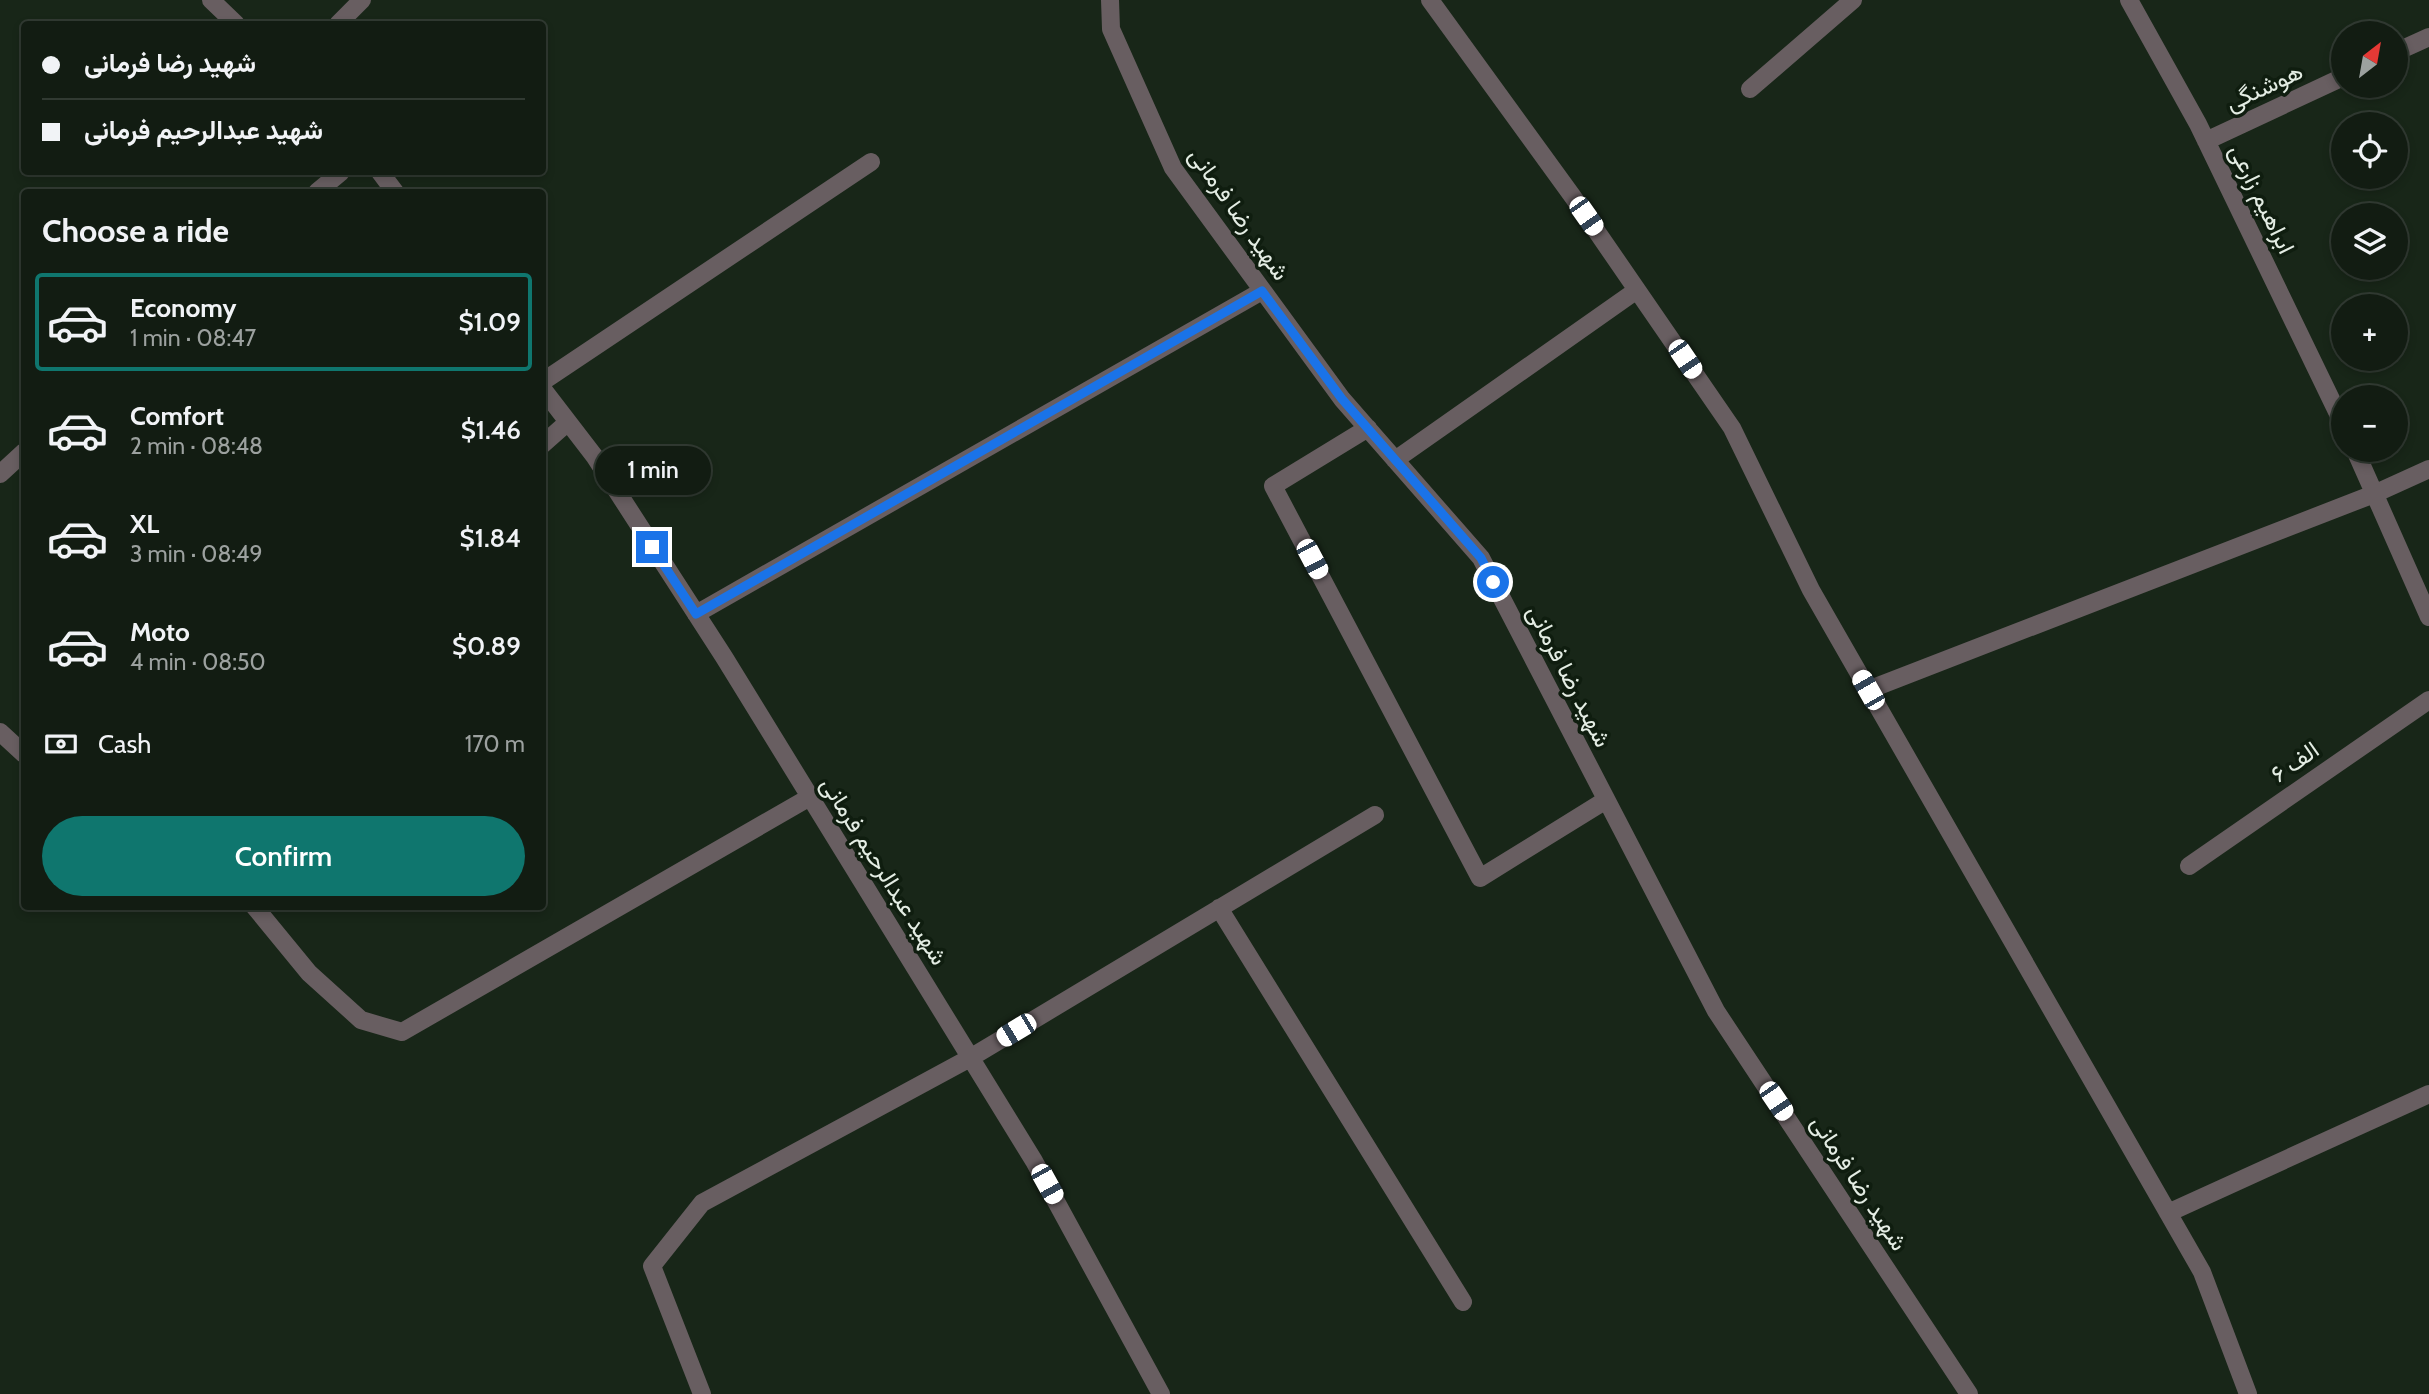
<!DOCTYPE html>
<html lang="en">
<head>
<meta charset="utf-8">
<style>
  :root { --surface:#121c12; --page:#1f2920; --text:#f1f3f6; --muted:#9ca19f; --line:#313a32; --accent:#0f766e }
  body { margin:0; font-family:Cabin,Vazirmatn,sans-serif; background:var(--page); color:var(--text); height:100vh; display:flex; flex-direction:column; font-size:26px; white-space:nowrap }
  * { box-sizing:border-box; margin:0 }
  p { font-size:23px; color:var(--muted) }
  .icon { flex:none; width:38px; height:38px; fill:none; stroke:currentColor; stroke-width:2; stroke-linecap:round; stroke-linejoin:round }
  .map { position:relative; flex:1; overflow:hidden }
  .side { position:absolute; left:21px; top:189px; width:525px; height:721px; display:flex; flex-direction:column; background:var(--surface); border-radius:7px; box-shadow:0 4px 10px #0003,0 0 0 2px var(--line) }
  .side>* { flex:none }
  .guide { position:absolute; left:21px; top:21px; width:525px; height:154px; border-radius:7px; box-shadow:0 4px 10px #0003,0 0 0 2px var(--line); display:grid; align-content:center; height:154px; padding:0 21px; background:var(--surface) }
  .needle { width:46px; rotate:31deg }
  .buttons { position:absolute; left:2331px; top:21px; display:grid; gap:14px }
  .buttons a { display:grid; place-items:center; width:77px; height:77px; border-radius:50%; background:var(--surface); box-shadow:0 4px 10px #0003,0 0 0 2px var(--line); font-size:35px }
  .end { position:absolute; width:32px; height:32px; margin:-16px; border:9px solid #1a73e8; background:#fff; box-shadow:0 0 0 4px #fff }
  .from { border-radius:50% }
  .bubble { position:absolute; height:49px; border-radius:24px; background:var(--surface); box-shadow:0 4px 10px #0003,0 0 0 2px var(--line); font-size:23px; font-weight:600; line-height:49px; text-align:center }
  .car { position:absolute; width:21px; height:42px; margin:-21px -10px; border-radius:9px; box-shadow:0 0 5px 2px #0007; background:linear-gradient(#fff 24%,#345 0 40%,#fff 0 76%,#345 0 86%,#fff 0) }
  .guide b { display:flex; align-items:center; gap:24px; height:66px; font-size:26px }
  .guide b+b { border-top:2px solid var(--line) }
  .guide i { width:18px; height:18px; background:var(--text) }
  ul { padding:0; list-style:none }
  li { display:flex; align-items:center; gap:21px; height:98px; margin:0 14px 10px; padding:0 7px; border:4px solid transparent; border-radius:7px }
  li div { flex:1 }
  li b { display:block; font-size:26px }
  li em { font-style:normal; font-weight:600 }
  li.selected { border-color:var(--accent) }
  li>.icon { width:63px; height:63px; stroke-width:1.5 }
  h2 { padding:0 21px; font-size:32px; line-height:84px }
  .pay { display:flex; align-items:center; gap:18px; height:77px; padding:0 21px; font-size:26px }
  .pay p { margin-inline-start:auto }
  .primary-button { display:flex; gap:14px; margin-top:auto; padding:14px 21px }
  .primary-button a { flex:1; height:80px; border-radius:42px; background:var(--accent); color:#fff; font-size:28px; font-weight:600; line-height:80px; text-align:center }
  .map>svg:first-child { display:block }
</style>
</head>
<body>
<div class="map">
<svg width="2429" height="1394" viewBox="0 0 2429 1394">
  <rect width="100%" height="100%" fill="#182618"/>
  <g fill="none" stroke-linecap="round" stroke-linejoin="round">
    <path stroke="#685e61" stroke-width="18" d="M211,0L236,24
      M1110,0L1111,29L1173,168L1342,399L1481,558L1716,1011L1969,1394
      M1430,0L1573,197L1732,428L1811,590L2202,1272L2248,1394
      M2129,0L2198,124L2343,424
      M338,24L362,0
      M2396,52L2429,37
      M1750,89L1853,0
      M2206,141L2343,77
      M380,172L395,192
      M317,192L341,172
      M542,382L871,162
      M542,388L595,457L724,657L1034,1161L1161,1394
      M1368,428L1273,486L1480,878L1606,800
      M542,445L568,422
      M2355,450L2429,617
      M1395,460L1637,290
      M0,474L24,452
      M696,614L1262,291
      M1868,690L2374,494L2429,469
      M0,732L24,754
      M2189,866L2429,700
      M254,906L309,973L361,1020L402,1032L810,797
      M1219,908L1463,1302
      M2168,1213L2429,1094
      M702,1394L652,1266L702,1203L970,1058L1375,815"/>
  </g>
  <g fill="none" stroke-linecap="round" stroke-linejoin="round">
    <path stroke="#1a73e8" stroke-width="9" d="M652,547L696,614L1262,291L1342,399L1481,558L1493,582"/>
  </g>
  <g text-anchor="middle" stroke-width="7" stroke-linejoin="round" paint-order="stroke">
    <g font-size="24" fill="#e4ede4" stroke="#0f1d0f">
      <text transform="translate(2264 87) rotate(-25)" y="8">هوشنگی</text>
      <text transform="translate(2262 199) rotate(64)" y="8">ابراهیم زارعی</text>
      <text transform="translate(1239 214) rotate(55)" y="8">شهید رضا فرمانی</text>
      <text transform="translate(1569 676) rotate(63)" y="8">شهید رضا فرمانی</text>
      <text transform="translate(2295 762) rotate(-35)" y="8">۶ الف</text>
      <text transform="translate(884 871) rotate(58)" y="8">شهید عبدالرحیم فرمانی</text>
      <text transform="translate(1859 1183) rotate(57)" y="8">شهید رضا فرمانی</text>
    </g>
  </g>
</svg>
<div class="buttons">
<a><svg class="needle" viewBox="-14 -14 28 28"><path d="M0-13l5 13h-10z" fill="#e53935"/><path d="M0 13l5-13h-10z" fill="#9ca19f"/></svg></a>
<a><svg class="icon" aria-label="locate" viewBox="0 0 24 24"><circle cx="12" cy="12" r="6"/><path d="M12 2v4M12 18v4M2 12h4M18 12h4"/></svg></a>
<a><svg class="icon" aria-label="layers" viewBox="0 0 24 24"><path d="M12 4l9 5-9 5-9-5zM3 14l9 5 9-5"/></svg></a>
<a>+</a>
<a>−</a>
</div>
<i class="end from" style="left:1493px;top:582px"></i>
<i class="end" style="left:652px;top:547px"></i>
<div class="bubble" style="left:595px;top:446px;width:116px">1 min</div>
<i class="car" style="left:1586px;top:216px;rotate:145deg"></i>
<i class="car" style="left:1685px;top:359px;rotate:146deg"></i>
<i class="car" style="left:1312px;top:559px;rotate:152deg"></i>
<i class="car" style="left:1868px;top:690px;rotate:330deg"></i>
<i class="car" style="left:1016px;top:1030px;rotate:239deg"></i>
<i class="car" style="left:1776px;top:1101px;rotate:146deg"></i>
<i class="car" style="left:1047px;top:1184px;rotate:151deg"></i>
<div class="guide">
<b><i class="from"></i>شهید رضا فرمانی</b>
<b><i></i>شهید عبدالرحیم فرمانی</b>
</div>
<section class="side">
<h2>Choose a ride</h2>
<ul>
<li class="selected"><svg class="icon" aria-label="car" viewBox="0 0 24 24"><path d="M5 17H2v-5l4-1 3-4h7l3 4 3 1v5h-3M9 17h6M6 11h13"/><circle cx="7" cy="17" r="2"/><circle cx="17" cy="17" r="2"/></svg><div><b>Economy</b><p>1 min · 08:47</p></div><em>$1.09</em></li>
<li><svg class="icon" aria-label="car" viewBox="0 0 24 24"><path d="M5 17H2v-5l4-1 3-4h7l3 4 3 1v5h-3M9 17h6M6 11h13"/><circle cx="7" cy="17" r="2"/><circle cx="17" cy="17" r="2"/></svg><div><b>Comfort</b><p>2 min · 08:48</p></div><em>$1.46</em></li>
<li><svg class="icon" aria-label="car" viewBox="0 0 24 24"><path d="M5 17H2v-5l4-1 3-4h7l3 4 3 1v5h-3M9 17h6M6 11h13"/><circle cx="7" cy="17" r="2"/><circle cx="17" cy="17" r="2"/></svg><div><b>XL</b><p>3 min · 08:49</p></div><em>$1.84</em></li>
<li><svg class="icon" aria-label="car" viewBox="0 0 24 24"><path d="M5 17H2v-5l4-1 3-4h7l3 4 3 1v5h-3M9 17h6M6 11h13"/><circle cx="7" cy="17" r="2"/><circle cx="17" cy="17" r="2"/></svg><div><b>Moto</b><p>4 min · 08:50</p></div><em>$0.89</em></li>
</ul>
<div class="pay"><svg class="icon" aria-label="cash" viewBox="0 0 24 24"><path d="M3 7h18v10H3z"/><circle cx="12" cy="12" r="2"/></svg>Cash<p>170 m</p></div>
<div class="primary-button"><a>Confirm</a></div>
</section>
</div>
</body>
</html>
